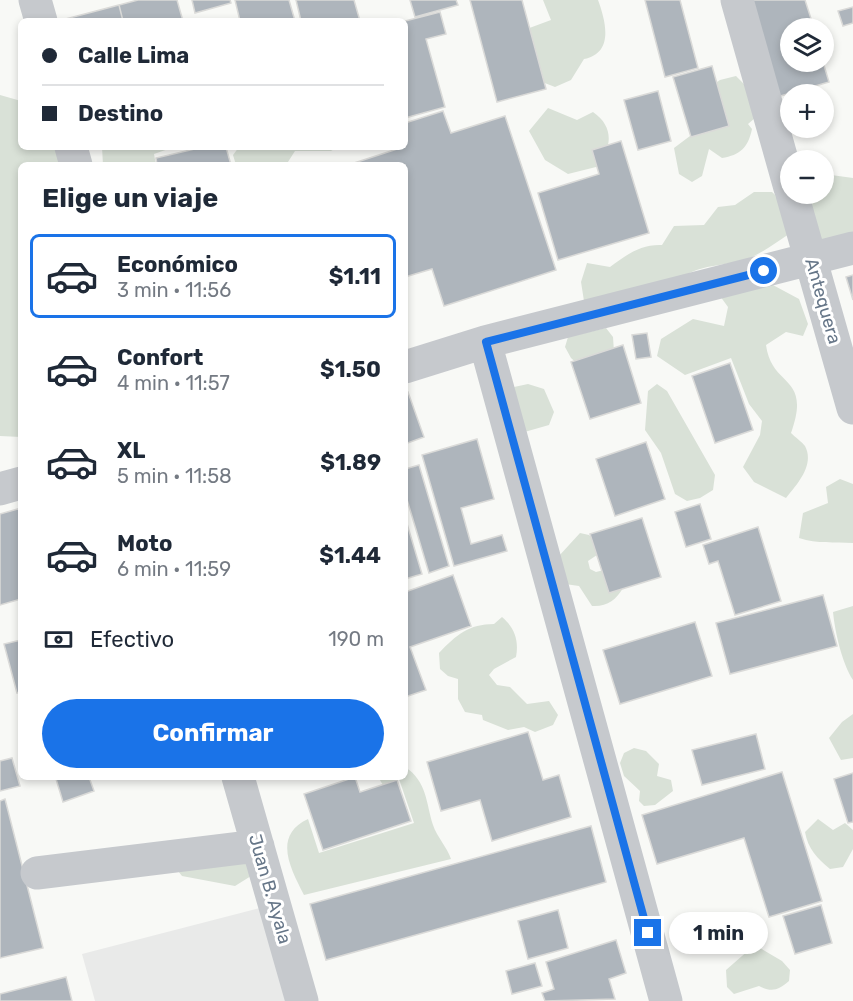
<!DOCTYPE html>
<html lang="es">
<head>
<meta charset="utf-8">
<style>
  :root { --surface:#fff; --page:#f6f6f7; --text:#1f2937; --muted:#747a83; --line:#e0e1e3; --accent:#1a73e8 }
  body { margin:0; font-family:Rubik,sans-serif; background:var(--page); color:var(--text); height:100vh; display:flex; flex-direction:column; font-size:22px; white-space:nowrap }
  * { box-sizing:border-box; margin:0 }
  p { font-size:20px; color:var(--muted) }
  .icon { flex:none; width:33px; height:33px; fill:none; stroke:currentColor; stroke-width:2; stroke-linecap:round; stroke-linejoin:round }
  .map { position:relative; flex:1; overflow:hidden }
  .sheet { position:absolute; left:18px; top:162px; width:390px; height:618px; display:flex; flex-direction:column; background:var(--surface); border-radius:9px; box-shadow:0 3px 9px #0003 }
  .sheet>* { flex:none }
  .hud { position:absolute; left:18px; top:18px; width:390px; height:132px; border-radius:9px; box-shadow:0 3px 9px #0003; display:grid; align-content:center; height:132px; padding:0 24px; background:var(--surface) }
  .controls { position:absolute; left:780px; top:18px; display:grid; gap:12px }
  .controls a { display:grid; place-items:center; width:54px; height:54px; border-radius:50%; background:var(--surface); box-shadow:0 3px 9px #0003; font-size:30px }
  .end { position:absolute; width:27px; height:27px; margin:-14px; border:8px solid #1a73e8; background:#fff; box-shadow:0 0 0 3px #fff }
  .from { border-radius:50% }
  .bubble { position:absolute; height:42px; border-radius:21px; background:var(--surface); box-shadow:0 3px 9px #0003; font-size:20px; font-weight:700; line-height:42px; text-align:center }
  .hud b { display:flex; align-items:center; gap:21px; height:57px; font-size:22px }
  .hud b+b { border-top:2px solid var(--line) }
  .hud i { width:15px; height:15px; background:var(--text) }
  ul { padding:0; list-style:none }
  li { display:flex; align-items:center; gap:18px; height:84px; margin:0 12px 9px; padding:0 12px; border:3px solid transparent; border-radius:9px }
  li div { flex:1 }
  li b { display:block; font-size:22px }
  li em { font-style:normal; font-weight:700 }
  li.selected { border-color:var(--accent) }
  li>.icon { width:54px; height:54px; stroke-width:1.5 }
  h2 { padding:0 24px; font-size:27px; line-height:72px }
  .pay { display:flex; align-items:center; gap:15px; height:66px; padding:0 24px; font-size:22px }
  .pay p { margin-inline-start:auto }
  .button { display:flex; gap:12px; margin-top:auto; padding:12px 24px }
  .button a { flex:1; height:69px; border-radius:36px; background:var(--accent); color:#fff; font-size:24px; font-weight:700; line-height:69px; text-align:center }
  .map>svg:first-child { display:block }
</style>
</head>
<body>
<div class="map">
<svg width="853" height="1001" viewBox="0 0 853 1001">
  <rect width="100%" height="100%" fill="#f8f9f6"/>
  <path fill="#e9eae9" d="M260,908L286,1001H95L82,954Z"/>
  <path fill="#d9e1d7" d="M543,0H598C606,22 614,53 584,59L571,80L555,87L537,80L524,30L551,20Z
    M0,59V95L21,101V147H57L61,165H21V437L0,436Z
    M736,76L751,91L755,118L748,124L752,129C748,148 740,155 722,158L709,149L702,176L692,182L679,174L674,148L702,127L708,88L720,80Z
    M548,108L577,120L593,112C615,127 612,149 596,167L568,174L545,160L529,131Z
    M102,147H174L154,154L156,165H103Z
    M239,147H337L331,151H295L286,165H236L233,155Z
    M824,174L853,178V235L817,240L805,194H824Z
    M754,192H772L787,206L789,234C777,242 765,251 752,257C727,268 706,261 679,279L584,301L581,282L587,263L610,267C626,255 641,244 662,245L674,226L704,225L718,207L735,205Z
    M771,284L799,299L808,324L803,336L786,332L766,345C772,389 812,374 791,433C795,437 802,442 805,446C815,465 797,484 786,498L754,482L743,467L760,435L762,421L749,404L731,358L685,375L657,356L661,339L693,319L724,326L728,307L720,296Z
    M606,328L613,337L614,352L581,367L571,358L565,347L568,337Z
    M528,384L544,389L554,412L549,425L521,433L514,387Z
    M657,384L667,391L715,475L713,490L700,498L687,501L675,494L661,453L645,430L648,391Z
    M840,479L853,484V543C834,542 818,544 799,538L803,513L828,503L826,487Z
    M580,533L589,535L602,548L600,553L588,561L590,569L596,572L604,570L623,588C616,600 607,607 592,606L579,586L565,584L558,557Z
    M853,606V680C842,663 835,632 833,612Z
    M502,617C515,628 519,641 516,657L494,669L489,675L497,685L510,687L527,704L549,701L558,715L553,725L535,732L524,727L508,730L483,720L482,715L465,712L458,699V679L448,676L440,669L439,653C456,635 469,624 494,624Z
    M853,714V758L841,760L829,738L842,722Z
    M634,748L646,751L659,764L657,776L671,780L673,791L655,805L644,806L639,801L640,791L624,776L620,763L624,753Z
    M405,767C427,781 426,803 433,825C437,837 447,847 451,859L304,895C291,869 272,836 308,819L319,853L414,823L399,779L383,785L378,777H405Z
    M818,819L833,830L845,823L853,830V849L843,867L830,869C817,858 808,849 805,832Z
    M248,860L251,876L235,886L182,876L178,871Z
    M760,948L782,961L790,970L789,981C778,991 771,992 759,986L734,994L727,987L726,970L750,949Z"/>
  <path fill="#aeb5bc" stroke="#dadad8" stroke-width="1.5" d="M138,0H177L183,21H123L119,5Z
    M192,0H230L231,3L195,13Z
    M235,0H289L295,21H240Z
    M296,0H354L360,21H301Z
    M410,0H456L458,5L415,17Z
    M470,0H522L546,89L497,102Z
    M645,0H680L698,68L665,77Z
    M749,0H805L814,28H790V62H823L829,82L777,97Z
    M119,5L123,21H58Z
    M853,7V23L843,26L838,11Z
    M440,12L446,34L426,39L445,107L405,118V21Z
    M712,66L729,126L691,137L673,77Z
    M658,91L671,141L638,150L624,100Z
    M443,111L451,133L505,116L556,270L444,306L432,269L405,277V165H348L397,149L396,147H405V123Z
    M621,141L649,233L558,260L538,193L599,174L592,150Z
    M203,147H226L231,165H157L156,158Z
    M853,275V300L846,277Z
    M647,333L651,357L636,359L632,335Z
    M623,345L641,403L590,419L571,362Z
    M730,363L753,430L715,443L692,376Z
    M408,392L424,437L405,444V393Z
    M477,439L494,499L461,508L471,544L502,535L507,551L454,566L422,455Z
    M646,442L665,499L615,516L596,459Z
    M419,465L449,566L429,573L405,493V469Z
    M700,504L711,539L686,547L675,512Z
    M21,508V599L0,605V514Z
    M405,517L422,574L405,579Z
    M642,518L661,577L609,593L590,534Z
    M758,527L781,601L735,615L718,561L709,564L703,545Z
    M453,575L471,626L410,647L426,690L405,697V592Z
    M823,595L837,646L730,674L716,623Z
    M695,622L712,676L620,704L603,650Z
    M21,640V692L17,693L4,644Z
    M528,732L543,780L559,775L571,817L492,841L480,800L441,811L427,762Z
    M756,734L765,769L702,785L692,750Z
    M12,758L20,786L0,791V761Z
    M782,772L822,901L769,917L744,838L657,864L642,815Z
    M853,773V822L848,823L834,779Z
    M61,777H89L94,791L63,802L56,779Z
    M355,777L360,792L397,780L411,821L323,850L304,794Z
    M5,799L43,948L0,958V801Z
    M591,826L606,882L326,960L310,904Z
    M821,905L832,943L795,954L783,916Z
    M558,910L568,948L528,959L518,921Z
    M616,940L626,973L609,979L615,999L545,1001L542,993L554,989L546,962Z
    M535,963L542,986L512,994L506,971Z
    M66,977L72,1001H0V994Z"/>
  <g fill="none" stroke-linecap="round" stroke-linejoin="round">
    <path stroke="#c6c9cd" stroke-width="33" d="M35,0L41,21
      M737,0L790,188
      M71,147L76,165
      M792,194L853,408
      M485,342L666,1001
      M405,367L485,342L853,248
      M0,489L21,483
      M238,777L302,1001
      M37,873L258,846"/>
  </g>
  <g fill="none" stroke-linecap="round" stroke-linejoin="round">
    <path stroke="#1a73e8" stroke-width="8" d="M648,933L486,342L764,271"/>
  </g>
  <g text-anchor="middle" stroke-width="6" stroke-linejoin="round" paint-order="stroke">
    <g font-size="18" fill="#667688" stroke="#fff">
      <text transform="translate(823 301) rotate(74)" y="6">Antequera</text>
      <text transform="translate(270 889) rotate(74)" y="6">Juan B. Ayala</text>
    </g>
  </g>
</svg>
<div class="controls">
<a><svg class="icon" aria-label="layers" viewBox="0 0 24 24"><path d="M12 4l9 5-9 5-9-5zM3 14l9 5 9-5"/></svg></a>
<a>+</a>
<a>−</a>
</div>
<i class="end from" style="left:764px;top:271px"></i>
<i class="end" style="left:648px;top:933px"></i>
<div class="bubble" style="left:669px;top:912px;width:99px">1 min</div>
<div class="hud">
<b><i class="from"></i>Calle Lima</b>
<b><i></i>Destino</b>
</div>
<section class="sheet">
<h2>Elige un viaje</h2>
<ul>
<li class="selected"><svg class="icon" aria-label="car" viewBox="0 0 24 24"><path d="M5 17H2v-5l4-1 3-4h7l3 4 3 1v5h-3M9 17h6M6 11h13"/><circle cx="7" cy="17" r="2"/><circle cx="17" cy="17" r="2"/></svg><div><b>Económico</b><p>3 min · 11:56</p></div><em>$1.11</em></li>
<li><svg class="icon" aria-label="car" viewBox="0 0 24 24"><path d="M5 17H2v-5l4-1 3-4h7l3 4 3 1v5h-3M9 17h6M6 11h13"/><circle cx="7" cy="17" r="2"/><circle cx="17" cy="17" r="2"/></svg><div><b>Confort</b><p>4 min · 11:57</p></div><em>$1.50</em></li>
<li><svg class="icon" aria-label="car" viewBox="0 0 24 24"><path d="M5 17H2v-5l4-1 3-4h7l3 4 3 1v5h-3M9 17h6M6 11h13"/><circle cx="7" cy="17" r="2"/><circle cx="17" cy="17" r="2"/></svg><div><b>XL</b><p>5 min · 11:58</p></div><em>$1.89</em></li>
<li><svg class="icon" aria-label="car" viewBox="0 0 24 24"><path d="M5 17H2v-5l4-1 3-4h7l3 4 3 1v5h-3M9 17h6M6 11h13"/><circle cx="7" cy="17" r="2"/><circle cx="17" cy="17" r="2"/></svg><div><b>Moto</b><p>6 min · 11:59</p></div><em>$1.44</em></li>
</ul>
<div class="pay"><svg class="icon" aria-label="cash" viewBox="0 0 24 24"><path d="M3 7h18v10H3z"/><circle cx="12" cy="12" r="2"/></svg>Efectivo<p>190 m</p></div>
<div class="button"><a>Confirmar</a></div>
</section>
</div>
</body>
</html>
